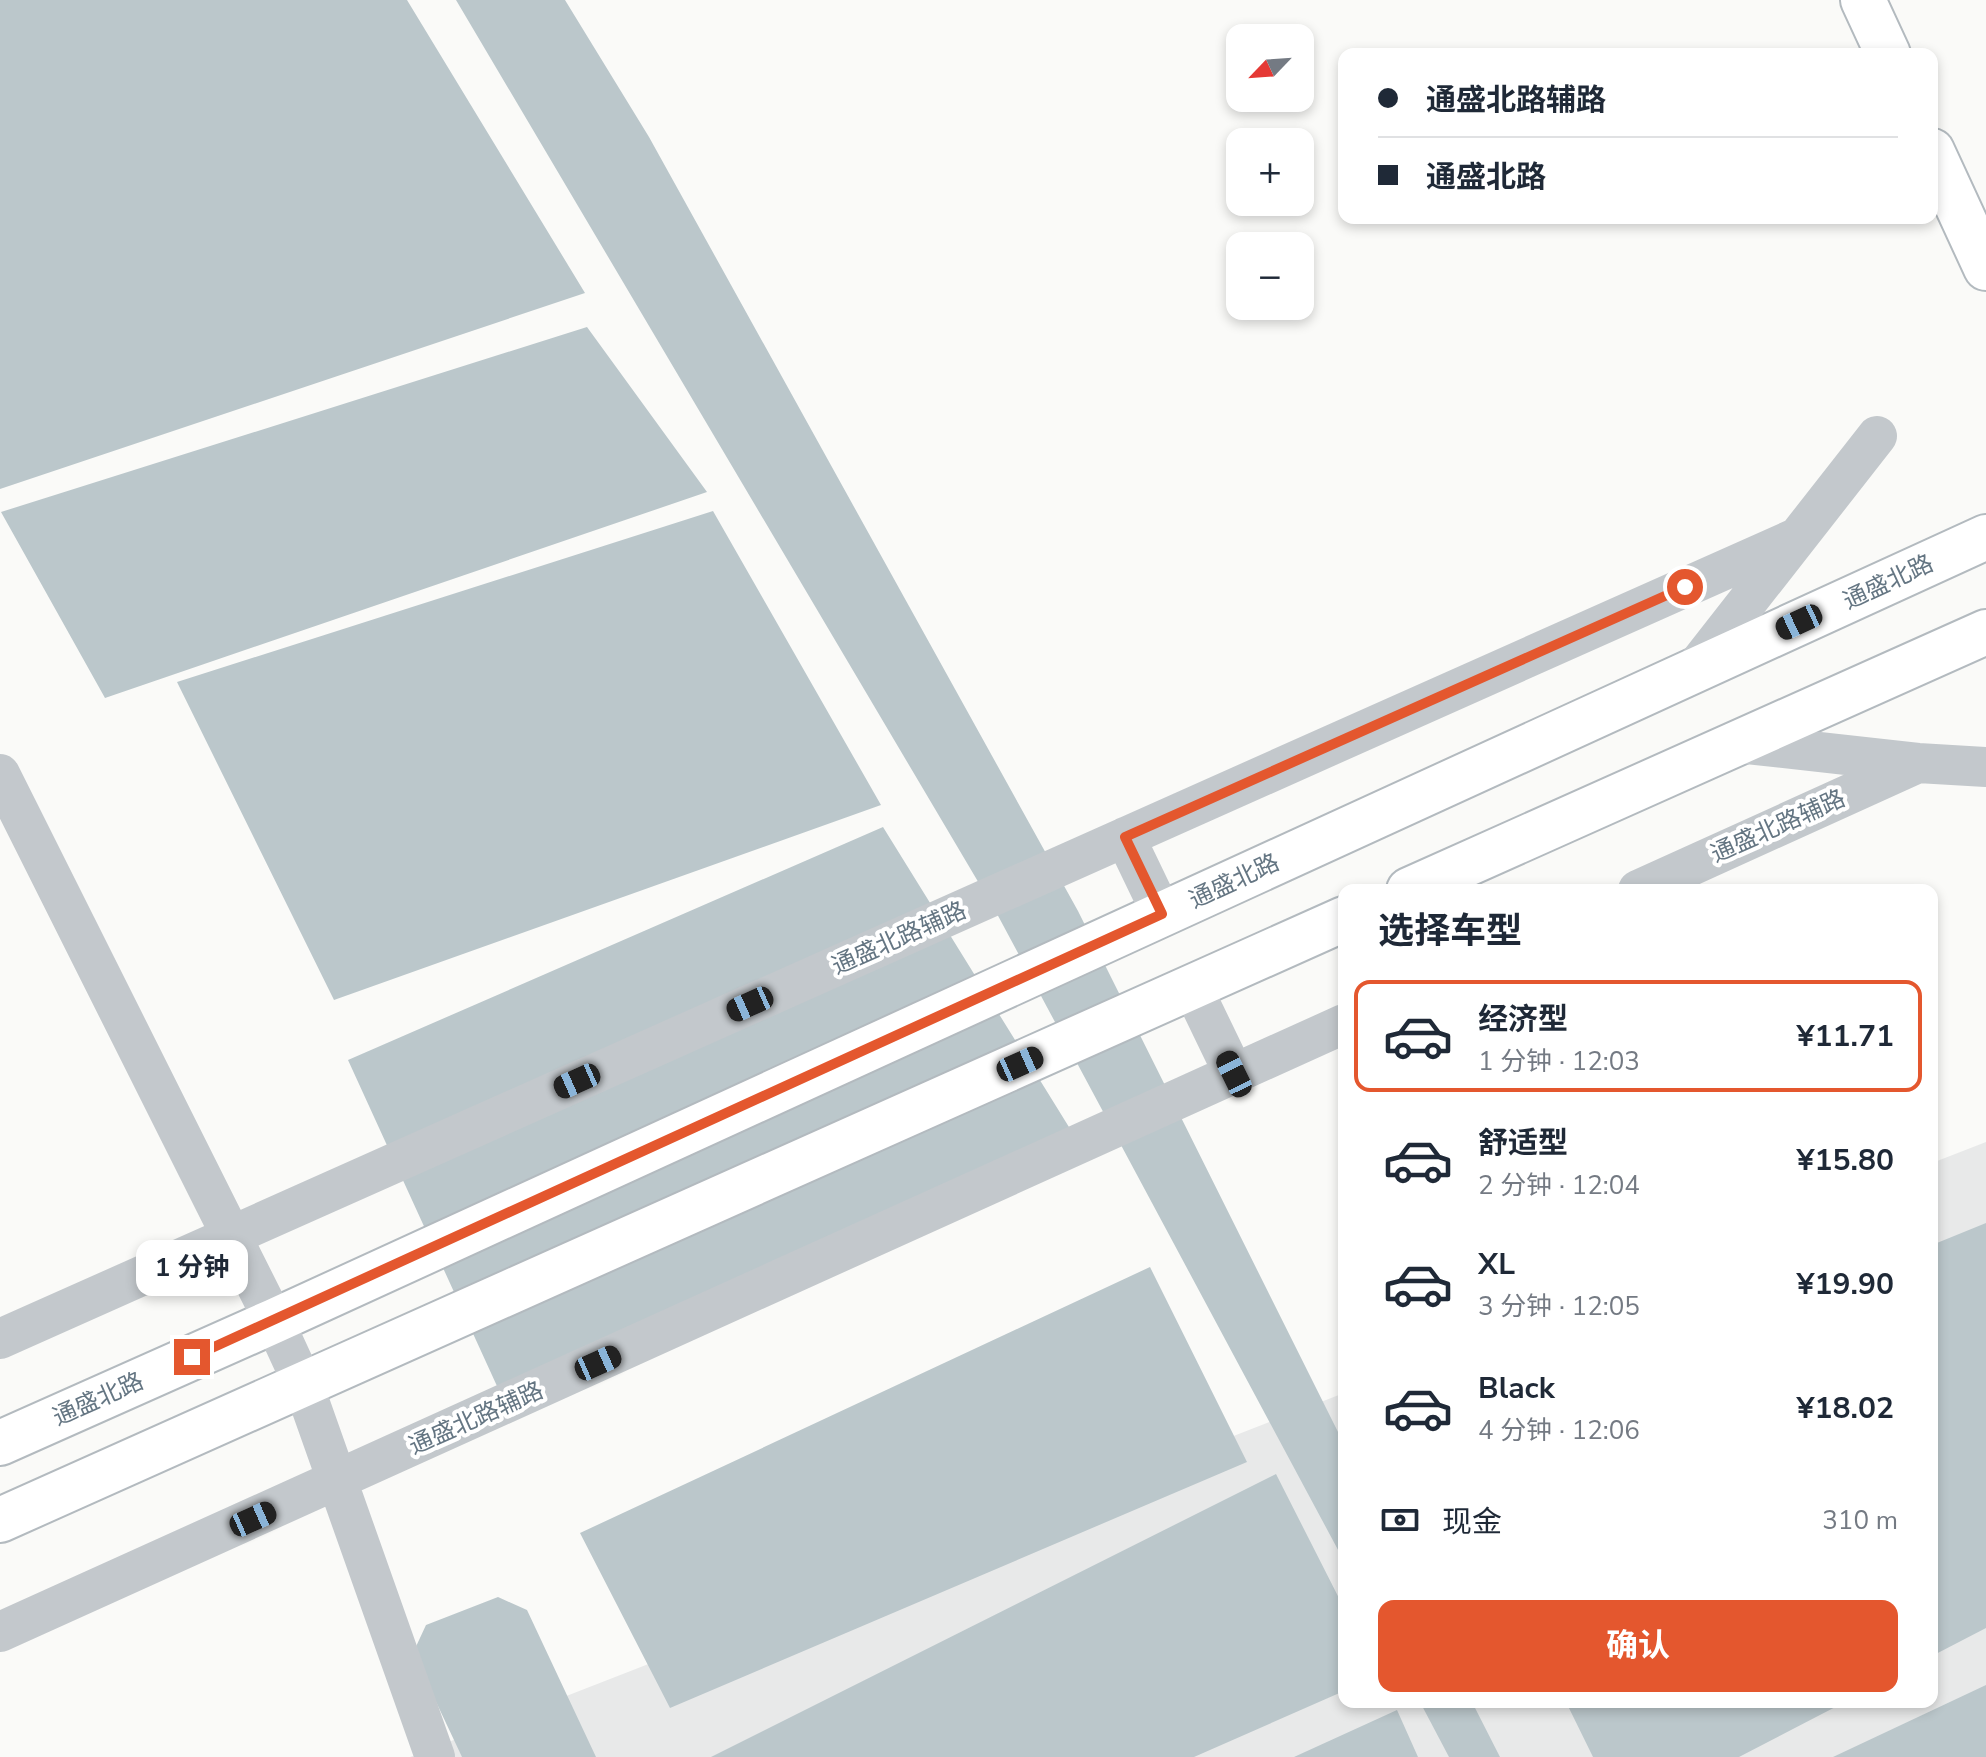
<!DOCTYPE html>
<html lang="zh">
<head>
<meta charset="utf-8">
<style>
  :root { --surface:#fff; --page:#f2f2f3; --text:#1f2937; --muted:#747a83; --line:#e0e1e3; --accent:#e4572e }
  body { margin:0; font-family:"Nunito Sans","Noto Sans SC",sans-serif; background:var(--page); color:var(--text); height:100vh; display:flex; flex-direction:column; font-size:30px; white-space:nowrap }
  * { box-sizing:border-box; margin:0 }
  p { font-size:26px; color:var(--muted) }
  .icon { flex:none; width:44px; height:44px; fill:none; stroke:currentColor; stroke-width:2; stroke-linecap:round; stroke-linejoin:round }
  .map { position:relative; flex:1; overflow:hidden }
  .details { position:absolute; left:1338px; top:884px; width:600px; height:824px; display:flex; flex-direction:column; background:var(--surface); border-radius:16px; box-shadow:0 4px 12px #0003 }
  .details>* { flex:none }
  .banner { position:absolute; left:1338px; top:48px; width:600px; height:176px; border-radius:16px; box-shadow:0 4px 12px #0003; display:grid; align-content:center; height:176px; padding:0 40px; background:var(--surface) }
  .needle { width:52px; rotate:245deg }
  .controls { position:absolute; left:1226px; top:24px; display:grid; gap:16px }
  .controls a { display:grid; place-items:center; width:88px; height:88px; border-radius:16px; background:var(--surface); box-shadow:0 4px 12px #0003; font-size:40px }
  .end { position:absolute; width:36px; height:36px; margin:-18px; border:10px solid #e4572e; background:#fff; box-shadow:0 0 0 4px #fff }
  .from { border-radius:50% }
  .bubble { position:absolute; height:56px; border-radius:16px; background:var(--surface); box-shadow:0 4px 12px #0003; font-size:26px; font-weight:700; line-height:56px; text-align:center }
  .car { position:absolute; width:24px; height:48px; margin:-24px -12px; border-radius:10px; box-shadow:0 0 6px 2px #0007; background:linear-gradient(#222 24%,#8ab4d8 0 40%,#222 0 76%,#8ab4d8 0 86%,#222 0) }
  .banner b { display:flex; align-items:center; gap:28px; height:76px; font-size:30px }
  .banner b+b { border-top:2px solid var(--line) }
  .banner i { width:20px; height:20px; background:var(--text) }
  ul { padding:0; list-style:none }
  li { display:flex; align-items:center; gap:24px; height:112px; margin:0 16px 12px; padding:0 24px; border:4px solid transparent; border-radius:16px }
  li div { flex:1 }
  li b { display:block; font-size:30px }
  li em { font-style:normal; font-weight:700 }
  li.on { border-color:var(--accent) }
  li>.icon { width:72px; height:72px; stroke-width:1.5 }
  h2 { padding:0 40px; font-size:36px; line-height:96px }
  .pay { display:flex; align-items:center; gap:20px; height:88px; padding:0 40px; font-size:30px }
  .pay p { margin-inline-start:auto }
  .action { display:flex; gap:16px; margin-top:auto; padding:16px 40px }
  .action a { flex:1; height:92px; border-radius:16px; background:var(--accent); color:#fff; font-size:32px; font-weight:700; line-height:92px; text-align:center }
  .map>svg:first-child { display:block }
</style>
</head>
<body>
<div class="map">
<svg width="1986" height="1757" viewBox="0 0 1986 1757">
  <rect width="100%" height="100%" fill="#fafaf8"/>
  <path fill="#e8e9e9" d="M1986,1142V1757H410L1344,1393V1702H1932V1163Z"/>
  <path fill="#bbc7cb" d="M0,0H407L585,293L0,489Z
    M456,0H565L649,137L1078,911L1344,1444V1561L996,912Z
    M587,327L707,492L105,698L1,512Z
    M713,511L881,805L334,1000L177,682Z
    M883,827L1077,1140L502,1397L348,1060Z
    M1986,1223V1628L1932,1656V1245Z
    M1150,1267L1247,1462L670,1708L580,1533Z
    M1276,1474L1344,1608V1691L1194,1757H711Z
    M498,1597L527,1610L596,1757H462L413,1653L426,1625Z
    M1986,1685V1757H1833Z
    M1420,1702H1472L1500,1757H1449Z
    M1566,1702H1845L1739,1757H1593Z
    M1397,1710L1418,1757H1294Z"/>
  <g fill="none" stroke-linecap="round" stroke-linejoin="round">
    <g stroke="#b3babf" stroke-width="48">
      <path id="secondary" d="M1863,0L1888,54
        M1932,151L1986,268
        M1409,890L1986,632
        M0,1443L274,1321L1986,537
        M0,1520L1344,919"/>
    </g>
    <path stroke="#c3c8cc" stroke-width="40" d="M1693,671L1877,436
      M1738,743L1918,763L1986,767
      M0,774L274,1321L303,1384L435,1757
      M1125,837L1162,914
      M1638,890L1918,763
      M1192,987L1234,1074
      M0,1339L1798,537
      M0,1632L1344,1024"/>
    <use href="#secondary" stroke="#fff" stroke-width="44"/>
  </g>
  <g fill="none" stroke-linecap="round" stroke-linejoin="round">
    <path stroke="#e4572e" stroke-width="10" d="M192,1357L1162,914L1125,837L1685,587"/>
  </g>
  <g text-anchor="middle" stroke-width="8" stroke-linejoin="round" paint-order="stroke">
    <g font-size="24" fill="#657683" stroke="#fff">
      <text transform="translate(1888 582) rotate(-25)" y="8">通盛北路</text>
      <text transform="translate(1778 826) rotate(-24)" y="8">通盛北路辅路</text>
      <text transform="translate(1234 881) rotate(-25)" y="8">通盛北路</text>
      <text transform="translate(899 938) rotate(-24)" y="8">通盛北路辅路</text>
      <text transform="translate(98 1399) rotate(-24)" y="8">通盛北路</text>
      <text transform="translate(476 1418) rotate(-24)" y="8">通盛北路辅路</text>
    </g>
  </g>
</svg>
<div class="controls">
<a><svg class="needle" viewBox="-14 -14 28 28"><path d="M0-13l5 13h-10z" fill="#e53935"/><path d="M0 13l5-13h-10z" fill="#747a83"/></svg></a>
<a>+</a>
<a>−</a>
</div>
<i class="end from" style="left:1685px;top:587px"></i>
<i class="end" style="left:192px;top:1357px"></i>
<div class="bubble" style="left:136px;top:1240px;width:112px">1 分钟</div>
<i class="car" style="left:1799px;top:622px;rotate:245deg"></i>
<i class="car" style="left:750px;top:1004px;rotate:246deg"></i>
<i class="car" style="left:1020px;top:1064px;rotate:66deg"></i>
<i class="car" style="left:1234px;top:1074px;rotate:334deg"></i>
<i class="car" style="left:577px;top:1081px;rotate:246deg"></i>
<i class="car" style="left:598px;top:1363px;rotate:66deg"></i>
<i class="car" style="left:253px;top:1519px;rotate:66deg"></i>
<div class="banner">
<b><i class="from"></i>通盛北路辅路</b>
<b><i></i>通盛北路</b>
</div>
<section class="details">
<h2>选择车型</h2>
<ul>
<li class="on"><svg class="icon" aria-label="car" viewBox="0 0 24 24"><path d="M5 17H2v-5l4-1 3-4h7l3 4 3 1v5h-3M9 17h6M6 11h13"/><circle cx="7" cy="17" r="2"/><circle cx="17" cy="17" r="2"/></svg><div><b>经济型</b><p>1 分钟 · 12:03</p></div><em>¥11.71</em></li>
<li><svg class="icon" aria-label="car" viewBox="0 0 24 24"><path d="M5 17H2v-5l4-1 3-4h7l3 4 3 1v5h-3M9 17h6M6 11h13"/><circle cx="7" cy="17" r="2"/><circle cx="17" cy="17" r="2"/></svg><div><b>舒适型</b><p>2 分钟 · 12:04</p></div><em>¥15.80</em></li>
<li><svg class="icon" aria-label="car" viewBox="0 0 24 24"><path d="M5 17H2v-5l4-1 3-4h7l3 4 3 1v5h-3M9 17h6M6 11h13"/><circle cx="7" cy="17" r="2"/><circle cx="17" cy="17" r="2"/></svg><div><b>XL</b><p>3 分钟 · 12:05</p></div><em>¥19.90</em></li>
<li><svg class="icon" aria-label="car" viewBox="0 0 24 24"><path d="M5 17H2v-5l4-1 3-4h7l3 4 3 1v5h-3M9 17h6M6 11h13"/><circle cx="7" cy="17" r="2"/><circle cx="17" cy="17" r="2"/></svg><div><b>Black</b><p>4 分钟 · 12:06</p></div><em>¥18.02</em></li>
</ul>
<div class="pay"><svg class="icon" aria-label="cash" viewBox="0 0 24 24"><path d="M3 7h18v10H3z"/><circle cx="12" cy="12" r="2"/></svg>现金<p>310 m</p></div>
<div class="action"><a>确认</a></div>
</section>
</div>
</body>
</html>
